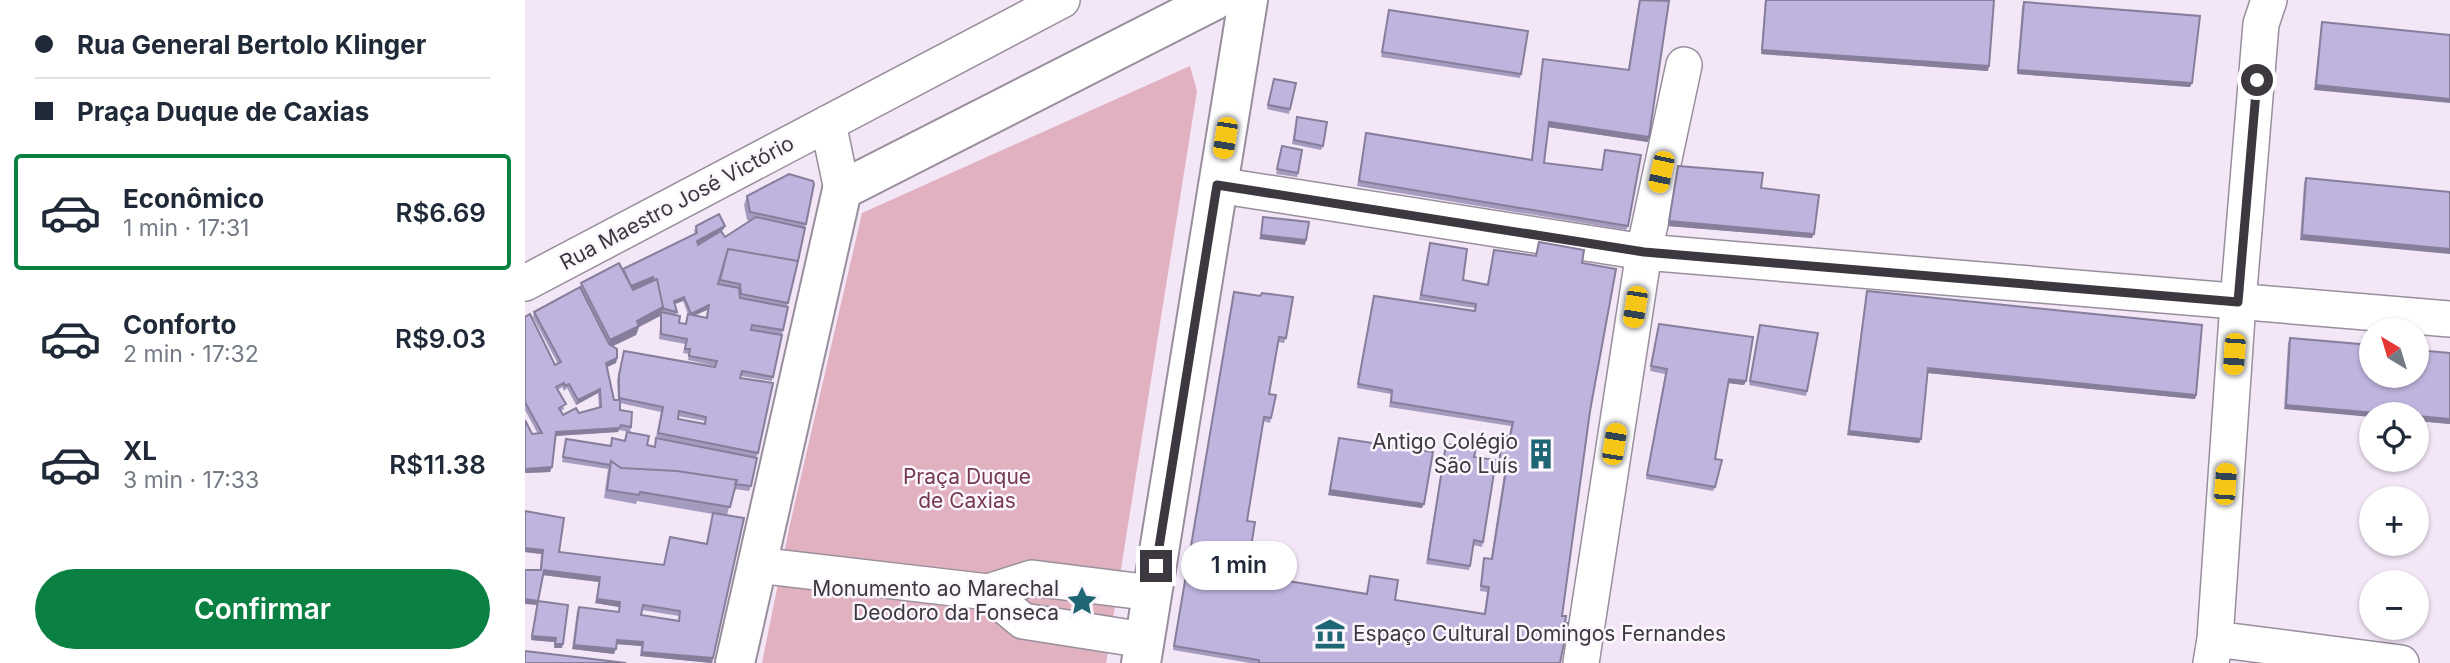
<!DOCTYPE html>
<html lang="pt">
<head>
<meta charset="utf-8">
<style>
  :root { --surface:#fff; --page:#f6f6f7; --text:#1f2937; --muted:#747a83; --line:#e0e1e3; --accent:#0b8043 }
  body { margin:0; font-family:Inter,sans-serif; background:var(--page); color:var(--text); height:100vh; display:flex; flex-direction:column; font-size:26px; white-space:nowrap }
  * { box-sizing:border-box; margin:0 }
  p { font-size:23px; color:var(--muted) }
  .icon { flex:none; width:38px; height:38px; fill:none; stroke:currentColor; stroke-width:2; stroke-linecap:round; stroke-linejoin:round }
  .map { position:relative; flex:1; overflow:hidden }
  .details { display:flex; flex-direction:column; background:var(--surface); width:525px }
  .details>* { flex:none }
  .guide { display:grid; align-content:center; height:154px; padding:0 35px; background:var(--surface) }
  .needle { width:46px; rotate:322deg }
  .buttons { position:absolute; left:1834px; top:318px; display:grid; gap:14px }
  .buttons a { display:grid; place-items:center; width:70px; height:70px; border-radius:50%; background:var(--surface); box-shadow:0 2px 5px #0004; font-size:35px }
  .end { position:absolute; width:32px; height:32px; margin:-16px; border:9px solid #3d383f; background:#fff; box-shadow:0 0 0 4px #fff }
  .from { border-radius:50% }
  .bubble { position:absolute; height:49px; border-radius:24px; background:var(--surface); box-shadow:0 2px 5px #0004; font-size:23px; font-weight:600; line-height:49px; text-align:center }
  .car { position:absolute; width:21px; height:42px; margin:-21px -10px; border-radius:9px; box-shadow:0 0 5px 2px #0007; background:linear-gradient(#f5c518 24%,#345 0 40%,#f5c518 0 76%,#345 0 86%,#f5c518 0) }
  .guide b { display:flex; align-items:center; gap:24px; height:66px; font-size:26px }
  .guide b+b { border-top:2px solid var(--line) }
  .guide i { width:18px; height:18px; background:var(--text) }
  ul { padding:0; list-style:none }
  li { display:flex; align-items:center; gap:21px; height:116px; margin:0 14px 10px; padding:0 21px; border:4px solid transparent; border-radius:7px }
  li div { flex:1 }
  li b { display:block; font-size:26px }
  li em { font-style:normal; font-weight:600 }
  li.current { border-color:var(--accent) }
  li>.icon { width:63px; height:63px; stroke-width:1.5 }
  .action { display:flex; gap:14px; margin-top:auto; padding:14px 35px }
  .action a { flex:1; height:80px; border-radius:42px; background:var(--accent); color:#fff; font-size:28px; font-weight:600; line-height:80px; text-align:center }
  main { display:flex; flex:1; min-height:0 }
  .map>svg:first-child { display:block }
</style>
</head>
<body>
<main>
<section class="details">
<div class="guide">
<b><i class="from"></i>Rua General Bertolo Klinger</b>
<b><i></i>Praça Duque de Caxias</b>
</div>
<ul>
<li class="current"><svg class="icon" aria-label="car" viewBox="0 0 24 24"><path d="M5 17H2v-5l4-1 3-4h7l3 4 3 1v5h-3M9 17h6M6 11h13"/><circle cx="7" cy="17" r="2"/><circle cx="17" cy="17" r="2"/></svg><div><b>Econômico</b><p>1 min · 17:31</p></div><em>R$6.69</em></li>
<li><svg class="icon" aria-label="car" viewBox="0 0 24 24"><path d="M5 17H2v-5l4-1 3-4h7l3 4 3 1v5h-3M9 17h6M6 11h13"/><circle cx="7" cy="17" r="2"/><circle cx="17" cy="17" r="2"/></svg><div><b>Conforto</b><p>2 min · 17:32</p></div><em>R$9.03</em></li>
<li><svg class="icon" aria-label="car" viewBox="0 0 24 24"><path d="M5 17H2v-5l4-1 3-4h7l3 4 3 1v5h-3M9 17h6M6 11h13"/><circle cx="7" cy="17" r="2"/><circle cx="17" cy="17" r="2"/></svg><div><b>XL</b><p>3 min · 17:33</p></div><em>R$11.38</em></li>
</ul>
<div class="action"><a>Confirmar</a></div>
</section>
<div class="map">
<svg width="1925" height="663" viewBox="0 0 1925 663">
  <rect width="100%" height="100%" fill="#f2e6f7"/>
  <path fill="#e1b1c0" d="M665,66L672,91L581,663H237L265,524L337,213Z"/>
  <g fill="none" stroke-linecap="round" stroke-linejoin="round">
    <g stroke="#988e9c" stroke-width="38">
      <path id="minor" d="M303,123L317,190
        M692,185L1119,252L1925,319
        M0,283L537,0
        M231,565L463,592L507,578L627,593
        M463,592L498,621L619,640
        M1690,639L1876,663
        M1056,663L1119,252L1159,65
        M1686,663L1690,639L1713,302L1736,24L1744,0"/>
    </g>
    <g stroke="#988e9c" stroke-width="42">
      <path id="major" d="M210,663L317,190L690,0
        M616,663L723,0"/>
    </g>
    <use href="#minor" stroke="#fff" stroke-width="35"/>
    <use href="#major" stroke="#fff" stroke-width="38"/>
  </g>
  <path fill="#a49bbf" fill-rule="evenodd" d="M1114,0H1138L1124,137L1123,142L1023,127L1019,163L1076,170L1080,150L1103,226L1101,230L832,186L841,133L1006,160L1017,63L1018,59L1103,70Z
    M1240,0H1464L1463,71L1236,54Z
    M1499,2L1667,83L1665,87L1492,74L1497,7Z
    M864,10L996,74L995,78L856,57Z
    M1797,22L1925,35L1789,90L1796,27Z
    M749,79L765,109L764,114L742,109Z
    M772,117L798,146L796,150L767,144Z
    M757,146L773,173L772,177L751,174Z
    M1153,166L1236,188L1287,238L1143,226Z
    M1781,178L1925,192L1775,240L1779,183Z
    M222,196L281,224L262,307L258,330L247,381L216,376L215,378L233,453L231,458L131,437L136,412L95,403V410L106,427L105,432L94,430L93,432L30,436L25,472L0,473V420L7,434H13L0,410V317L30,365L33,364L8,317L9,312L55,287L56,283L98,269L170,234L169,231L171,226H200L198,230L196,231L200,237L225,221L222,220L219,205ZM158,301L163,314L160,324L154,323L151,315L152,312L150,304ZM182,310L181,317L170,315ZM136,313L134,339L160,344L158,353L164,354L163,360L190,366V367L99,351L92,380L93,400H89L82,367L91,363L92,358L87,346L111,335L114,327L135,316ZM37,387L39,391L42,388L51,405L73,393L74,408L54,413L38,415L36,411L39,409L33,390ZM153,416L180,421L179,424L153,419Z
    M1014,242L1057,263L1065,411L1037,616L1035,663H725L648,650L709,292L761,338L759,343L753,342L744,394L746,418L745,423L738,421L722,521L726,547L724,551L717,550L714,573L841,594L845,576L870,600L959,614L962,592L955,591L958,562L959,558H966L980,468L973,467L977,440L978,435L984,436L986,426L864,407L866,394L832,388L849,296L949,311L950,308L894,300L905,243L938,280L962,284L969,250L1011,256Z
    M1342,291L1671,395L1670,399L1403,373L1396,439L1394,443L1322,435L1341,295Z
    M1134,324L1221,381L1219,385L1203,383L1190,459V487L1188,491L1121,479L1140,374L1125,371Z
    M1235,325L1282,391L1281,396L1224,385Z
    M1765,338L1925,424L1892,421V415L1759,409L1763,343Z
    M102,432L122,445L129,447L131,438L226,486L224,491L209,489L202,515L188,658L187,663L115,656L116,646L92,644L89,654L47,649L52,611L54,607L93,612L94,607L70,603L74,582L18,575L13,601L37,648H29V642L6,640L12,605L16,554L0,552H34L139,565L145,537L181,543L188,514L112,501L111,504L79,498L83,469L37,462L41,439L85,446L87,438L100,441ZM117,610L154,616L153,620L116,615Z
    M814,438L897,508L803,495Z
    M921,444L949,457L958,542L957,547L948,545L944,570L901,564L920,448Z"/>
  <path fill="#867e9b" d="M1237,50L1464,66L1463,71L1236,54Z
    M1493,70L1667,83L1665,87L1492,74Z
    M1791,85L1925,99V103L1789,90Z
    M1024,122L1124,137L1123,142L1022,127Z
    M1144,221L1289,234L1287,238L1143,226Z
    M200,226L198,230L171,245L172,241Z
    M736,235L781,240L780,245L734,239Z
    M1777,235L1925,249V254L1775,240Z
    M128,277L127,282L102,292L104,287Z
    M159,297L158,301L147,305L149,301Z
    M184,305L182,310L164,318L166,314Z
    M138,307L135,316L114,327L111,335L82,349L85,340L112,321Z
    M92,358L91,363L80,368L81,363Z
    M1403,368L1671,395L1670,399L1402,373Z
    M1204,379L1221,381L1219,385L1203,383Z
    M75,389L73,393L51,405L53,400Z
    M1761,405L1873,415H1846V417L1759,409Z
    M1892,416L1925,419V424L1892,421Z
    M94,428L93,432L29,436L31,432Z
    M1324,431L1396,439L1394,443L1322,435Z
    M27,467L25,472L0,473V469Z
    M805,490L899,504L897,508L803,495Z
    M0,548L18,550L16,554L0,552Z
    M19,570L75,577L74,582L17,575Z
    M0,599L13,601L12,605L0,604Z
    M72,599L95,602L94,607L70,603Z
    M7,636L31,638L29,642L6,640Z
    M92,640L118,642L116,646L90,644Z
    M30,644H38L37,648H29Z
    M49,645L91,649L89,654L47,649Z
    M117,652L188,658L187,663L115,656Z"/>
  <path fill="#bfb4de" stroke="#867e9b" stroke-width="2" fill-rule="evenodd" d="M1115,0L1144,1L1124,137L1024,122L1019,163L1077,170L1080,150L1116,155L1103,226L834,181L841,133L1007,160L1018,59L1104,70Z
    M1241,0H1469L1464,66L1237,50Z
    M1499,2L1675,16L1667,83L1493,70Z
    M864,10L1003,31L996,74L857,52Z
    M1797,22L1925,35V99L1791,85Z
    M749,79L771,83L765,109L743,105Z
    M772,117L802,122L798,146L769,140Z
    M757,146L777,150L773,173L752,169Z
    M1153,166L1238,173L1236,188L1294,195L1289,234L1144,221Z
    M264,174L288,181L289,184L281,224L225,212L222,196Z
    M1781,178L1925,192V249L1777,235Z
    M194,214L200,226L172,241L173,245L196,231L200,237L231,217L280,228L273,261L203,249L193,284L214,288L215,298L263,307L258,330L227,325L226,330L257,335L248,377L217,371L215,378L248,383L233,453L133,433L138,407L94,398V375L99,351L190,367L192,361L164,356L165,349H160L162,339L136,334V312L155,316L154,323L161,324L163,314L182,318L184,305L166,314L159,297L149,301L152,312L136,308L138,307L132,279L129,280L128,277L106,286L98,269L172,233L171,226ZM154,411L181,417L180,424L153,419Z
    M738,217L784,222L781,240L736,235Z
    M1014,242L1059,250L1057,263L1091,269L1065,411L1037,616H1041L1040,623H1043L1035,663H734V660L649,646L709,292L735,296L737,293L768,297L761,338L754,337L744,394L751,395L746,418L739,417L722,521L730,522L726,547L718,545L714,573L842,594L845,576L873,580L870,600L960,614L964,587L956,586L959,558L967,559L982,464L974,462L978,435L985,437L988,422L866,402L867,390L833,384L849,296L950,311L951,304L896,295L905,243L942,249L938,280L963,285L969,250L1011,256Z
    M203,249L273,261L263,303L216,294L215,284L195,280Z
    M94,263L108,290L132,279L138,307L112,321L114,326L85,340L56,283Z
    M55,287L84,344L92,349V358L81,363L89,400H95V410L107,412L106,427L96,425L94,428L31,432L27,467L0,469V420L7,434L17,433L0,402V317L5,314L30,365L36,362L9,312ZM39,383L40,386L44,384L53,400L75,389L76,407L54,413L51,408L38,415L34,408L41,404L31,387Z
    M1342,291L1677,325L1671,395L1403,368L1396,439L1324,431Z
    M1134,324L1228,337L1221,381L1204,379L1190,459L1197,460L1190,487L1122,475L1142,369L1126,366Z
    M1235,325L1293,333L1282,391L1225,381Z
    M1765,338L1846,345V376H1892V350L1925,353V419L1892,416V415H1873L1761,405Z
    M102,432L124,436L122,445L130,447L131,438L232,458L226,486L210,484L212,480L152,471L96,468L86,461L85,465L38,457L41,439L86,446L87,438L100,441Z
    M814,438L908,452L899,504L805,490Z
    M921,444L951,448L949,457L971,460L958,542L949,540L945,566L903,559Z
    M86,461L96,468L152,471L212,480L205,507L115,492L114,495L82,490Z
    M0,511L39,518L34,552L139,565L145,537L182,544L188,513L219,518L188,658L117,652L118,642L92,640L91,649L49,645L54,607L94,612L95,602L72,599L75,577L19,570L13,601L0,599V570H16L18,550L0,548ZM118,605L155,611L154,621L116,615Z
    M13,601L43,605L38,644H30L31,638L7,636Z
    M0,651L101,663H0Z"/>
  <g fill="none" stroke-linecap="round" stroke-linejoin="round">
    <path stroke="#3d383f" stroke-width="9" d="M631,566L692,185L1119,252L1713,302L1732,80"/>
  </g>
  <defs>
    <g id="building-bare" transform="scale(2.415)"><path d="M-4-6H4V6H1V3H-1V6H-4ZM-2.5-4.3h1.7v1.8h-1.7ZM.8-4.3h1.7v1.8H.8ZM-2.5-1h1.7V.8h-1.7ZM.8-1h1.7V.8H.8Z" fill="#1f6675" stroke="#fbf6fd" stroke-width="2.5" paint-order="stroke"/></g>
    <g id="sight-bare" transform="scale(2.415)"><path d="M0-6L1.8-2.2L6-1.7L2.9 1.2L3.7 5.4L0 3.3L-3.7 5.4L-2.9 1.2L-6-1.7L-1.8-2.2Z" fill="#1f6675" stroke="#fbf6fd" stroke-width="2.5" paint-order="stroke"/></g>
    <g id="museum-bare" transform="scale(2.415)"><path d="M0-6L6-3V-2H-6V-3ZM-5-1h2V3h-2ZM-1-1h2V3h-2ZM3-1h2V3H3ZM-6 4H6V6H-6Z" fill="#1f6675" stroke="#fbf6fd" stroke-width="2.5" paint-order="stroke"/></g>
  </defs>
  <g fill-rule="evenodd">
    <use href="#building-bare" x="1016" y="454"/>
    <use href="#sight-bare" x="557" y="601"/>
    <use href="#museum-bare" x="805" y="634"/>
  </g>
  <g text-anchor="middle" stroke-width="5" stroke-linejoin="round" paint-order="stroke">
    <g font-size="21" fill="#3d383f" stroke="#fbf6fd">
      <text transform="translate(152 203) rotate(-28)" y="7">Rua Maestro José Victório</text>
    </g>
    <g font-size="21" fill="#3d383f" stroke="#fbf6fd" text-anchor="end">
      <text x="993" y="449">Antigo Colégio<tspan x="993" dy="24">São Luís</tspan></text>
      <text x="534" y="596">Monumento ao Marechal<tspan x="534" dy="24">Deodoro da Fonseca</tspan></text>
      <text x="828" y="641" text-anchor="start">Espaço Cultural Domingos Fernandes</text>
    </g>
    <g font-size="21" fill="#76394f" stroke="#fbf6fd">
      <text x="442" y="484">Praça Duque<tspan x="442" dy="24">de Caxias</tspan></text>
    </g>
  </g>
</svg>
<div class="buttons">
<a><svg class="needle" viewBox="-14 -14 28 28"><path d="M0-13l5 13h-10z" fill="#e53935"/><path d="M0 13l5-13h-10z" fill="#747a83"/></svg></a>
<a><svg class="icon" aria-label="locate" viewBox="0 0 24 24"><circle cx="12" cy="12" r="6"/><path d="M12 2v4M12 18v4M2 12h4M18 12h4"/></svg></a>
<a>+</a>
<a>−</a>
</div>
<i class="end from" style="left:1732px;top:80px"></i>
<i class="end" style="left:631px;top:566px"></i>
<div class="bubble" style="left:656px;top:541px;width:116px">1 min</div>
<i class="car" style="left:700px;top:138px;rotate:189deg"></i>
<i class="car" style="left:1136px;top:172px;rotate:192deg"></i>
<i class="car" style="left:1110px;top:307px;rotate:189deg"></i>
<i class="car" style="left:1709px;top:354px;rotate:184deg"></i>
<i class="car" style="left:1089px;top:444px;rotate:9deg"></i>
<i class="car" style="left:1700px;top:484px;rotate:4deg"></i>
</div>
</main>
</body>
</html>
